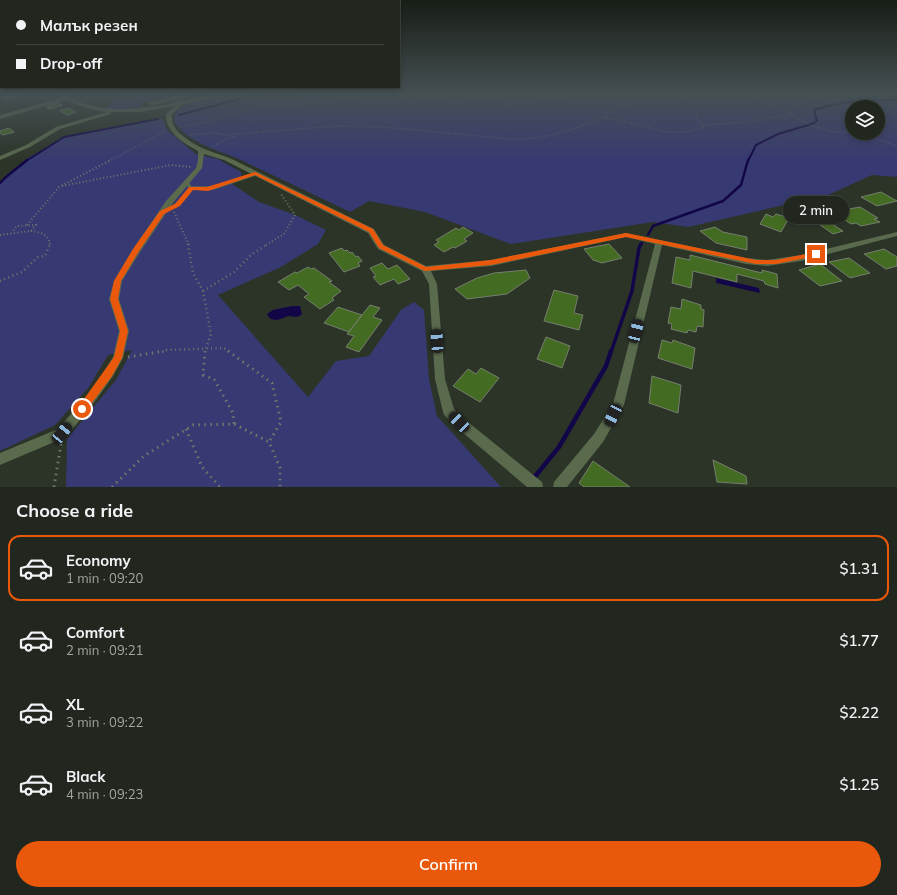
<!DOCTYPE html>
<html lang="en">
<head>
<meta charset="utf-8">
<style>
  :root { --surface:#21271e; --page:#2d332b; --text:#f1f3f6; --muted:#a2a5a4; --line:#3e443c; --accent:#ea580c }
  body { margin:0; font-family:Mulish,sans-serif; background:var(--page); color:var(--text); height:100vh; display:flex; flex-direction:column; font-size:15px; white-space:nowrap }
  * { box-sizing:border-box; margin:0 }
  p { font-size:13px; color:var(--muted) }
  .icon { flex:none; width:22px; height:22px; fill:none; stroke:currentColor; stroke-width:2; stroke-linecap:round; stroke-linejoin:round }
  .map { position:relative; height:487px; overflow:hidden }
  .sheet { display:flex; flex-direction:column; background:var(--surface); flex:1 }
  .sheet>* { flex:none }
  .banner { position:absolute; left:0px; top:0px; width:400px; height:88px; box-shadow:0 2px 6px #0003,0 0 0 1px var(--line); display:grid; align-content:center; height:88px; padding:0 16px; background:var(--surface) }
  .buttons { position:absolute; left:845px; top:100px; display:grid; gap:8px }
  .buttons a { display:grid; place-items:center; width:40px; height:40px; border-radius:50%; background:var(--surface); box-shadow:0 2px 6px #0003,0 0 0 1px var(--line); font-size:20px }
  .end { position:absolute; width:18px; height:18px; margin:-9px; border:5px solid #ea580c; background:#fff; box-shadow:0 0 0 2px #fff }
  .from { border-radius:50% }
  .bubble { position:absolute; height:28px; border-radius:14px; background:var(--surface); box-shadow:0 2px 6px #0003,0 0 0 1px var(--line); font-size:13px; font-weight:600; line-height:28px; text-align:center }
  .car { position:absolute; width:12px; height:24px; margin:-12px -6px; border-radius:5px; box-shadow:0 0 3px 1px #0007; background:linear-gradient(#222 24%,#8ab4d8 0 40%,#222 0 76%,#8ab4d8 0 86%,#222 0) }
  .banner b { display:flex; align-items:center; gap:14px; height:38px; font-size:15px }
  .banner b+b { border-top:1px solid var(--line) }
  .banner i { width:10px; height:10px; background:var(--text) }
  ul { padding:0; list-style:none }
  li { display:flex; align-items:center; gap:12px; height:66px; margin:0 8px 6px; padding:0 8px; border:2px solid transparent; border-radius:12px }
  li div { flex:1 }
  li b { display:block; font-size:15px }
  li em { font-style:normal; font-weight:600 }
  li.current { border-color:var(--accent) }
  li>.icon { width:36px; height:36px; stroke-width:1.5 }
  h2 { padding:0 16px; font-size:18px; line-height:48px }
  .button { display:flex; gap:8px; margin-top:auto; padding:8px 16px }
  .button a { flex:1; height:46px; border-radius:24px; background:var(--accent); color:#fff; font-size:16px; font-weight:600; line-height:46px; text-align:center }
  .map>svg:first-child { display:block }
</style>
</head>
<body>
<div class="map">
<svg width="897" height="487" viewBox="0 0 897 487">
  <rect width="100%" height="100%" fill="#2c3428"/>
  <path fill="#373972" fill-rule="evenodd" d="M119,94H180L140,103L143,107L121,110L103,109L109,106Z
    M231,94H897V177L872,175L828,195L688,227L653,222L511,244L425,212L369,201L350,212C315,195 280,179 245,162C220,150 191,145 174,122L175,113C189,98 212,97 231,94ZM852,107H878V133H852Z
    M158,119H163L167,130L196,154L218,159L241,172L242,175L232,184L259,202L295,215L326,230L318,244L281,267L218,295L308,397L336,361L369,356L401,310L414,302L424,310L429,379L437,416L501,487H66L67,439L116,380L132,350L108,355L89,387L55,425L0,451V183L10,172L19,167L30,157L64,137Z"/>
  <path fill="#120648" d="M716,278L759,288L760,293L716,283Z
    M292,306H300L302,314C296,319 294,316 288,316C282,319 271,324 267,314L273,310Z"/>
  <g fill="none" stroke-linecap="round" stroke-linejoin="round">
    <path stroke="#120648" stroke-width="2" d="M179,115L247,97L300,94
      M26,161L64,137L158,119
      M748,161L756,145L778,134L812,124L817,121L814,110C842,101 868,99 897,100"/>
    <path stroke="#120648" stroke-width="2.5" d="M0,183C8,174 18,168 27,160
      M648,235L653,226L723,201L741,185L748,160
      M641,245L642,243"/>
    <path stroke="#120648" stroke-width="3.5" d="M611,352L632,291L639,248L641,244"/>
    <path stroke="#120648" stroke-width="4.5" d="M533,479L559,447L606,366L611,351"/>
  </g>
  <path fill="#446b22" stroke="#757e6f" d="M9,94H20H19L20,96L7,99L2,96Z
    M187,94L191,95L151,105L149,103Z
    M57,103L62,105L50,109L46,107Z
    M69,108L76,112L67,115L60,111Z
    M9,128L14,132L3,135L0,133V131Z
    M881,192L897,201L877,206L861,197Z
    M860,207L878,218L874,219L880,222L861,226L856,223L851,224L833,212Z
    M794,209L813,212L843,231L833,234L806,215L791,213L790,210Z
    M766,214L773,217L776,214L789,218L781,232L760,224Z
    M463,227L473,233L464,239L467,241L455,248L453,247L444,252L434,245L439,242L436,240L456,228L459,230Z
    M715,227L723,232L747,237V250L716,243L700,231Z
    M609,244L622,258L602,263L593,260L584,249Z
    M342,248L344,251L347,250L350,253L352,252L356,257L358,256L362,261L358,263L360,266L344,272L329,253Z
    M884,249L897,257V266L886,269L864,254Z
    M690,255L762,273V270L777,274L778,288L765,284L764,281L737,274V282L693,271L691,288L672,283L676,257L690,260Z
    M849,258L870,273L850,278L829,262Z
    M382,263L388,269L397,265L410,279L398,284L394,279L380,285L373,277L376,276L370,268Z
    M820,264L842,281L820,286L799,270Z
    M308,267L311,269L314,268L332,281L329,282L341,291L332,298L334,300L320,309L304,297L309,294L298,285L289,290L278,282L295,272L297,273Z
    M526,270L530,278L507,294L467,299L455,289L477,278L494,273Z
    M554,290L578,296L574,313L583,315L579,330L544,321Z
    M682,299L701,305V309L704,310L703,327L697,326L696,332L688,330L687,333L671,329L672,324L668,323L671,307L681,309Z
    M370,305L380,308L373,317L382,320L359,352L346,347L354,336L347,334Z
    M338,307L362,315L349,332L324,323Z
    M546,337L570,346L562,368L537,359Z
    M662,340L672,343L673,340L695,348L692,369L658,358Z
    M481,368L499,378L480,402L453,386L468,369L476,374Z
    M652,376L681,385L678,413L649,403Z
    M713,460L746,476L747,484L717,482Z
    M593,461L630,487H584L579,483Z"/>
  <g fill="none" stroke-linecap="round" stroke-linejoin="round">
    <path stroke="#70776c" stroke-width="1.5" stroke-dasharray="0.5 2" stroke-linecap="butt" d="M83,94V96L88,98H109
      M683,94L697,112V118L702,125
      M753,94L810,125L829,131L850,133L880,140L897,146
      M93,97L100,94
      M603,118L623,105L629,94
      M180,127L203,123L251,108L332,101L365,94L413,96L449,100L492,99L520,101L564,98L571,94
      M189,135L216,133L225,135L337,126L383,127L511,139L539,138L568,131L602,118H609L668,132H685L704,127L702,125L735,123L792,115L790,110L795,105L825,94
      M212,147L228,138L236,136
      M109,161L166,131"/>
    <path stroke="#70776c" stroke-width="2" stroke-dasharray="1 2.5" stroke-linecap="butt" d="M62,186L171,165L191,167
      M174,212L189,245
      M27,225L59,187L111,160
      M31,231C40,232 49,234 50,245
      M0,235L31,231L36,225L17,226L12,232
      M266,245L284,234L295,215L281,194"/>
    <path stroke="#70776c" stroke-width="2.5" stroke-dasharray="1 3.5" stroke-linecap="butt" d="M188,244L193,273L203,291L211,334L205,352
      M0,281L22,272L38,257L45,256L50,244
      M203,291L234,272L252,254L268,244
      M162,352L167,350L224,348L230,352"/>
    <path stroke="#70776c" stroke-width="3" stroke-dasharray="1.5 4.5" stroke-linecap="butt" d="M205,351L203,375L214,379L233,413L234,424
      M228,351L272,383L281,422L269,442
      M128,357L164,351
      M186,429L202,467L220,487
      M54,487L61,444
      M112,487L144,456L193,425L234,424L269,442L280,468V487"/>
    <path stroke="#596a4d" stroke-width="3.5" d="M191,188H213L255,174
      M163,212C175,206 185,200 191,188L186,182"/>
    <path fill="#596a4d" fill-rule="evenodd" d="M0,94H4L0,96Z
      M56,94C65,92 73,101 82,103C106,111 130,110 155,106C163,105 173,104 179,100L181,101L218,94H225V95L181,105L179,108L172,114C171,126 178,133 187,139C201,150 218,153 234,160C280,183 327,206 374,229L384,245L426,266L491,260L626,233L746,258L767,260L801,255L897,232V236L801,261L767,266L746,264L662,245L624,405L603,442L567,487H553L554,482L594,434L613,404L655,244L626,237L491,266L431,271L437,284L445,379L454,409L463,418L542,482L543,487H527L455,426L445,416L443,412L435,379L429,284L422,271L378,249L368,233L224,160L204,154L202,168L172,204L140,252L122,281L119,299L129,331L123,358L113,376L96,400L66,437L0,465V453L58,429L88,394L105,370L113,357L119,331L109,299L114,281L133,249L166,201L196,168L198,160V151C184,144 165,132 166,114L175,106L140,112H111V114L60,129L30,147L0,160V156L26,145L56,127L107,112C93,110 79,106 66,100L0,119V115L62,98Z"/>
  </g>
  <linearGradient id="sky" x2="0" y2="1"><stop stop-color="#181d16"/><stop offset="0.58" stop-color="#455053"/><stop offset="1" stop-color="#455053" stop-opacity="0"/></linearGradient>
  <rect width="897" height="162" fill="url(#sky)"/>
  <path fill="#ea580c" d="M255,172L373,229L383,245L426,267L491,260L626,233L756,260H776L816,252L819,254L816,256L776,264H756L626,237L491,265L425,271L379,248L369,232L255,175L208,191L193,190L180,206L164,214L139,251L121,281L118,299L128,331L122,358L112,376L85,412H79L78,409L79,406L114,357L120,331L110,299L114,281L133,249L160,211L175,204L189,187H207Z"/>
</svg>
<div class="buttons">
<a><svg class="icon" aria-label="layers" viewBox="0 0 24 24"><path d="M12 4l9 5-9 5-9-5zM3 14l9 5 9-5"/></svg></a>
</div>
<i class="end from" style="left:82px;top:409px"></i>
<i class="end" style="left:816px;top:254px"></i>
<div class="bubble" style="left:783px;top:196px;width:66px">2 min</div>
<i class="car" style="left:636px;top:331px;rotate:14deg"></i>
<i class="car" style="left:437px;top:341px;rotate:356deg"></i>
<i class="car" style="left:613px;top:415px;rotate:206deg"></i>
<i class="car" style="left:459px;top:422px;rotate:316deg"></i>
<i class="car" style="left:62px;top:433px;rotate:39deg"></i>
<div class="banner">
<b><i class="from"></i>Малък резен</b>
<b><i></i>Drop-off</b>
</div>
</div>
<section class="sheet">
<h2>Choose a ride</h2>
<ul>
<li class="current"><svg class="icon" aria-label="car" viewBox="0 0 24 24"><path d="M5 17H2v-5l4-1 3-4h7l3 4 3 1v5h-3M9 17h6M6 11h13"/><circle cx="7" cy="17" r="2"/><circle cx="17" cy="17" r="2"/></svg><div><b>Economy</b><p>1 min · 09:20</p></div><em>$1.31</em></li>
<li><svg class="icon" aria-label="car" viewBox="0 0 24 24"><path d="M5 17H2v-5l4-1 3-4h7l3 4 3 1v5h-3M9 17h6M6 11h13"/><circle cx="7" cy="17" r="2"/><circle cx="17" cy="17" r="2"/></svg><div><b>Comfort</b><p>2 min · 09:21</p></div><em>$1.77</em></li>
<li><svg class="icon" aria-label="car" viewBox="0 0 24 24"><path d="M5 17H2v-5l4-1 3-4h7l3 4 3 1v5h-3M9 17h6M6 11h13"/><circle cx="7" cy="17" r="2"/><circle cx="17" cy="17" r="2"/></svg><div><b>XL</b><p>3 min · 09:22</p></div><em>$2.22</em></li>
<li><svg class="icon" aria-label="car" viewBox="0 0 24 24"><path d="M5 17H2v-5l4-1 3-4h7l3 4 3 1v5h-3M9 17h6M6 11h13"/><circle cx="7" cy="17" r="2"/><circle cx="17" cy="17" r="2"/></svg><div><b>Black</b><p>4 min · 09:23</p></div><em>$1.25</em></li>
</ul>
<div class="button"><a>Confirm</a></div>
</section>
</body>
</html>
